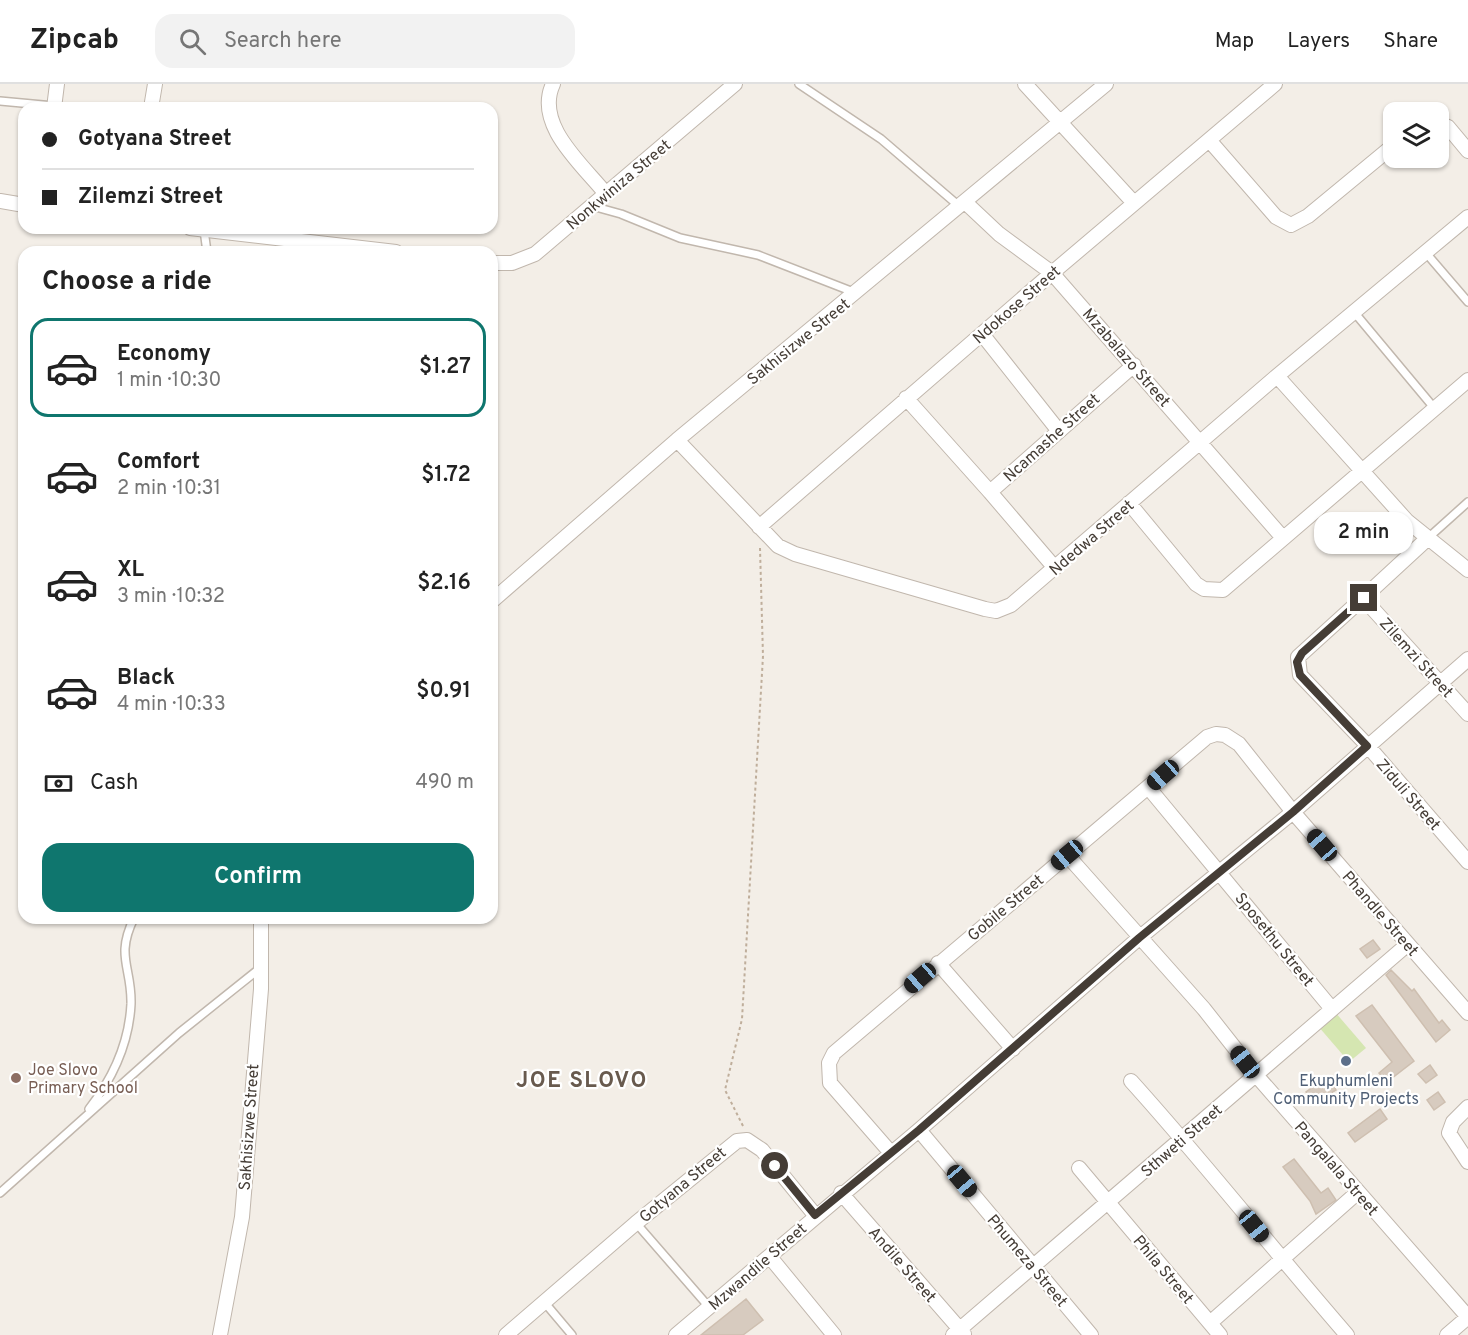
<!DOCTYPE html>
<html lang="en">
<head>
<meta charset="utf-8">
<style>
  :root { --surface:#fff; --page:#f2f2f2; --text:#222; --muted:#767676; --line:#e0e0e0; --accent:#0f766e }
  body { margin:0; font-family:Overpass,sans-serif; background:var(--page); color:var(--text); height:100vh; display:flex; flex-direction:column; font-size:22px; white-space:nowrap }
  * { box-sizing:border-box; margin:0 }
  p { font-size:20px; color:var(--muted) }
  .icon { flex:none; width:33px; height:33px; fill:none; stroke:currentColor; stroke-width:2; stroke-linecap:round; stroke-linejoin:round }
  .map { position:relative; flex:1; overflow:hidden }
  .drawer { position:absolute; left:18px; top:162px; width:480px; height:678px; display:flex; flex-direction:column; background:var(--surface); border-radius:18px; box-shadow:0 2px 4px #0004 }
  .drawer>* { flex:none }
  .hud { position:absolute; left:18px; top:18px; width:480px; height:132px; border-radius:18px; box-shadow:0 2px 4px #0004; display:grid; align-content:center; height:132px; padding:0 24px; background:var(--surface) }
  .controls { position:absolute; left:1383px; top:18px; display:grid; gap:12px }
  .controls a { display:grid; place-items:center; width:66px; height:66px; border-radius:12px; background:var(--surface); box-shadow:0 2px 4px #0004; font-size:30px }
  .end { position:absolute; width:27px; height:27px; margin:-14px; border:8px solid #453d36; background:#fff; box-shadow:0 0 0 3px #fff }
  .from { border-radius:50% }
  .bubble { position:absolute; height:42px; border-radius:18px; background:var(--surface); box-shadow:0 2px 4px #0004; font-size:20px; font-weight:600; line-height:42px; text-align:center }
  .car { position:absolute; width:18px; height:36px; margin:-18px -9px; border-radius:8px; box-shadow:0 0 4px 2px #0007; background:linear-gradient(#222 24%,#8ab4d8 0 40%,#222 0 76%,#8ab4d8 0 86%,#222 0) }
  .hud b { display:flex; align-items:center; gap:21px; height:57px; font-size:22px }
  .hud b+b { border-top:2px solid var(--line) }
  .hud i { width:15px; height:15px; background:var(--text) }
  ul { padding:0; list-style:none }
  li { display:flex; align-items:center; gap:18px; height:99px; margin:0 12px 9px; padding:0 12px; border:3px solid transparent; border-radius:18px }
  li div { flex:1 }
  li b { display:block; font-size:22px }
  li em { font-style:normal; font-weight:600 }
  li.active { border-color:var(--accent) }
  li>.icon { width:54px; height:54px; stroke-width:1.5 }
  h2 { padding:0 24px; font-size:27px; line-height:72px }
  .pay { display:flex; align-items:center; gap:15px; height:66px; padding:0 24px; font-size:22px }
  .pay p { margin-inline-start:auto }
  .primary-button { display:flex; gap:12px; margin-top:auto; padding:12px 24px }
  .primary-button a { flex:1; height:69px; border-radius:18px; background:var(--accent); color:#fff; font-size:24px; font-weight:600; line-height:69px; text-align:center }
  header { display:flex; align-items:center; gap:36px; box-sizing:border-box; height:84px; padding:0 30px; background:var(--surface); border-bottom:2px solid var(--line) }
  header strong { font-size:28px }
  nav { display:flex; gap:33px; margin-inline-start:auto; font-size:21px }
  .search { width:420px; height:54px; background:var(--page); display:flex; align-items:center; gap:15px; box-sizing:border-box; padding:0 21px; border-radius:18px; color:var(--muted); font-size:22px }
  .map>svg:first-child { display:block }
</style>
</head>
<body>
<header>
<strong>Zipcab</strong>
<div class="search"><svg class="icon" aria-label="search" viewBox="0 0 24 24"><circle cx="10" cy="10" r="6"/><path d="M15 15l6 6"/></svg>Search here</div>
<nav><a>Map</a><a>Layers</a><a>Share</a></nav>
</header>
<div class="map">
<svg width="1468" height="1251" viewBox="0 0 1468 1251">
  <rect width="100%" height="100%" fill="#f3eee7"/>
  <path fill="#d5e6b1" d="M1335,928L1366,964L1349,978L1318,942Z"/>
  <path fill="#d7cbbf" stroke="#cebfb0" stroke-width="1.5" d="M1373,856L1380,865L1367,874L1360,865Z
    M1391,886L1412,907L1414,905L1439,939L1442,936L1450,946L1436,958L1386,891Z
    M1372,921L1414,977L1387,998L1379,989L1392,978L1356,932Z
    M1430,981L1437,991L1426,999L1418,990Z
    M1328,992L1336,1006L1314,1020L1306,1008Z
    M1438,1008L1445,1018L1434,1026L1427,1016Z
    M1380,1025L1387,1035L1355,1058L1348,1049Z
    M1294,1075L1321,1109L1328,1104L1336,1116L1316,1130L1310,1117L1283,1083Z
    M746,1215L763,1236L743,1251H701Z"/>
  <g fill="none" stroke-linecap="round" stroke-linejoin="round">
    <g stroke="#c1b7ad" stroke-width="10">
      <path id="lane" d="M799,0L881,55L959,122
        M0,17L54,22
        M592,122L621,130L680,154L758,171L856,209
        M204,146L207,168
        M1426,169L1468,218
        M1354,228L1435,325
        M1428,454L1468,418
        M89,1025C113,994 129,960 131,920C132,883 115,873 134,834
        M0,1109L179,949L259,885
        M636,1139L709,1223
        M545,1219L572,1251"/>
    </g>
    <g stroke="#c1b7ad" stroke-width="16">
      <path id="street" d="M553,0C534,41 583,81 606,110
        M1025,0L1134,119
        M54,24L57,0
        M151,24L155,0
        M1438,39L1448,43L1468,67
        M1209,56L1276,133L1291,141L1308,132L1394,61
        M0,117L24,121
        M966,119L999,150L1052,189L1283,454
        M190,144L396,168
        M492,179H512L535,170L735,0
        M982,250L1058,346
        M1277,292L1407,437L1468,486
        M906,314L990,408
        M677,356L778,462L795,470L985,525L996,527L1011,521L1277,292L1468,133
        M1129,419L1196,500L1204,505L1223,506L1468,296
        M759,443L1052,189L1275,0
        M1055,484L990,408L1134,281
        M1363,514L1427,455
        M492,517L677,356L1106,0
        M1468,630L1363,514L1298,573L1300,591L1367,661L1468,778
        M1148,703L1332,925
        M1067,771L1204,925L1256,991L1468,1233
        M938,879L1013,965
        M1131,997C1206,1080 1274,1167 1347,1251
        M1468,1023L1453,1038L1449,1049L1468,1078
        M919,1046L1091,1251
        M891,1069L830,999L829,979L834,969L1207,653L1216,650L1225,651L1239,660L1293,728L1468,929
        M1079,1084L1220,1251
        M841,1109L964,1250
        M770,1173L834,1251
        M1210,1239L1358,1108
        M220,1251L242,1133L261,905V834
        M506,1251L636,1139L737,1057L747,1056L762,1066L815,1131
        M676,1251L919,1046L1139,854L1293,728L1468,575
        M953,1251L1408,860
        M1447,1251L1468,1233"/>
    </g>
    <path stroke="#bfae9b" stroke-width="2" stroke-dasharray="3 3" stroke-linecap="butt" d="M743,1042L725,1006L742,935L763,572L760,464"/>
    <use href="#lane" stroke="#fff" stroke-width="7"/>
    <use href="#street" stroke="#fff" stroke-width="14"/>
  </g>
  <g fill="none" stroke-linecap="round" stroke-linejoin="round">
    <path stroke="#453d36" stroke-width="8" d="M775,1082L815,1131L919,1046L1139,854L1293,728L1367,662L1300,591L1297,578L1302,569L1364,514"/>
  </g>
  <circle fill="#5c6f8a" stroke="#fff" stroke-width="2" cx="1346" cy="977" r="6"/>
  <circle fill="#8d6e63" stroke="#fff" stroke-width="2" cx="16" cy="994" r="6"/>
  <g text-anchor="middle" stroke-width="4.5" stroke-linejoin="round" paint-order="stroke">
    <g font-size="16" fill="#453d36" stroke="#fff">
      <text transform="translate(618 100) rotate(-40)" y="6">Nonkwiniza Street</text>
      <text transform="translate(1016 220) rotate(-41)" y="6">Ndokose Street</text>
      <text transform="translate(798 257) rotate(-39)" y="6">Sakhisizwe Street</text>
      <text transform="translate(1127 273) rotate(49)" y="6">Mzabalazo Street</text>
      <text transform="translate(1051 353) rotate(-42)" y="6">Ncamashe Street</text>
      <text transform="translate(1091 453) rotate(-41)" y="6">Ndedwa Street</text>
      <text transform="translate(1417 573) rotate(48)" y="6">Zilemzi Street</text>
      <text transform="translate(1409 710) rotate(49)" y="6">Ziduli Street</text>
      <text transform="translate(1005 823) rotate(-40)" y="6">Gobile Street</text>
      <text transform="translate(1381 829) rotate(49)" y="6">Phandle Street</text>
      <text transform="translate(1275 855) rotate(51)" y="6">Sposethu Street</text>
      <text transform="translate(248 1043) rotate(-86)" y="6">Sakhisizwe Street</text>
      <text transform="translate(1181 1056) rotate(-41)" y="6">Sthweti Street</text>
      <text transform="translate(1337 1084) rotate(49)" y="6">Pangalala Street</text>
      <text transform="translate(682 1100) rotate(-40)" y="6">Gotyana Street</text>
      <text transform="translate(1028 1176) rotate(50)" y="6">Phumeza Street</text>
      <text transform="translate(903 1180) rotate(49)" y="6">Andile Street</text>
      <text transform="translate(757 1182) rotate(-41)" y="6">Mzwandile Street</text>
      <text transform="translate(1164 1185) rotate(50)" y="6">Phila Street</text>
    </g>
    <g font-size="16" fill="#785e54" stroke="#fff" text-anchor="start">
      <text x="28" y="991">Joe Slovo<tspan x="28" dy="18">Primary School</tspan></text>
    </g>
    <g font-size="16" fill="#4e5e75" stroke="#fff">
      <text x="1346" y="1002">Ekuphumleni<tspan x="1346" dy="18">Community Projects</tspan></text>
    </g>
    <g font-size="22" font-weight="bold" letter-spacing="1.5" fill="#685a4e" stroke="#fff">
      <text x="582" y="1003">JOE SLOVO</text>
    </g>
  </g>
</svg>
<div class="controls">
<a><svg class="icon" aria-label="layers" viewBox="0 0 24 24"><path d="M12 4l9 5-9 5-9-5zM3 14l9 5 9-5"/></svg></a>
</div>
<i class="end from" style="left:775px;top:1082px"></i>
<i class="end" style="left:1364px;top:514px"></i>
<div class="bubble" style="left:1314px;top:428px;width:99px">2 min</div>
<i class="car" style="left:1163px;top:691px;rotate:229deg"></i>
<i class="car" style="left:1322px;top:761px;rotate:319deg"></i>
<i class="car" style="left:1067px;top:771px;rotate:230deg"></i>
<i class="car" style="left:920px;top:894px;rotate:229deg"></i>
<i class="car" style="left:1245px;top:978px;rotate:322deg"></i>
<i class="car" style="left:962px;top:1097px;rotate:140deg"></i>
<i class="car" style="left:1254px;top:1142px;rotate:141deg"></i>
<div class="hud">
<b><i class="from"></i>Gotyana Street</b>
<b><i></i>Zilemzi Street</b>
</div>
<section class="drawer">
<h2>Choose a ride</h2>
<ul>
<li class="active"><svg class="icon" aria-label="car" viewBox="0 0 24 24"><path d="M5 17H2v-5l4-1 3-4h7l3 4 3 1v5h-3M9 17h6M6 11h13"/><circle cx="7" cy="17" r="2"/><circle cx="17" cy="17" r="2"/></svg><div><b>Economy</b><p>1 min · 10:30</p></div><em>$1.27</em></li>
<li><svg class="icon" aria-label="car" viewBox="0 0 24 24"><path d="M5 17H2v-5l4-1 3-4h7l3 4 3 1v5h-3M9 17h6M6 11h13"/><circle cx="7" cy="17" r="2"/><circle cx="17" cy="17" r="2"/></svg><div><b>Comfort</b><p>2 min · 10:31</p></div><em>$1.72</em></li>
<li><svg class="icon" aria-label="car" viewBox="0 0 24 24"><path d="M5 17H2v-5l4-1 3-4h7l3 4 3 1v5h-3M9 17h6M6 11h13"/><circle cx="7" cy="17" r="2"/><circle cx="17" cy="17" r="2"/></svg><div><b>XL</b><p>3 min · 10:32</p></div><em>$2.16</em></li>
<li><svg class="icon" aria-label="car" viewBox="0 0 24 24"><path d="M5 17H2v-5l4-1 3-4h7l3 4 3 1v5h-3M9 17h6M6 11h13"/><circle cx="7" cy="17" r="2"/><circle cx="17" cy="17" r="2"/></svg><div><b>Black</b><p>4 min · 10:33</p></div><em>$0.91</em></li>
</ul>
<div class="pay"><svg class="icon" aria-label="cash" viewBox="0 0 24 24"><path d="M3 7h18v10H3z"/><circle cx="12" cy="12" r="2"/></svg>Cash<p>490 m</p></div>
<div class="primary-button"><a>Confirm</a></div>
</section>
</div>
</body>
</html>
